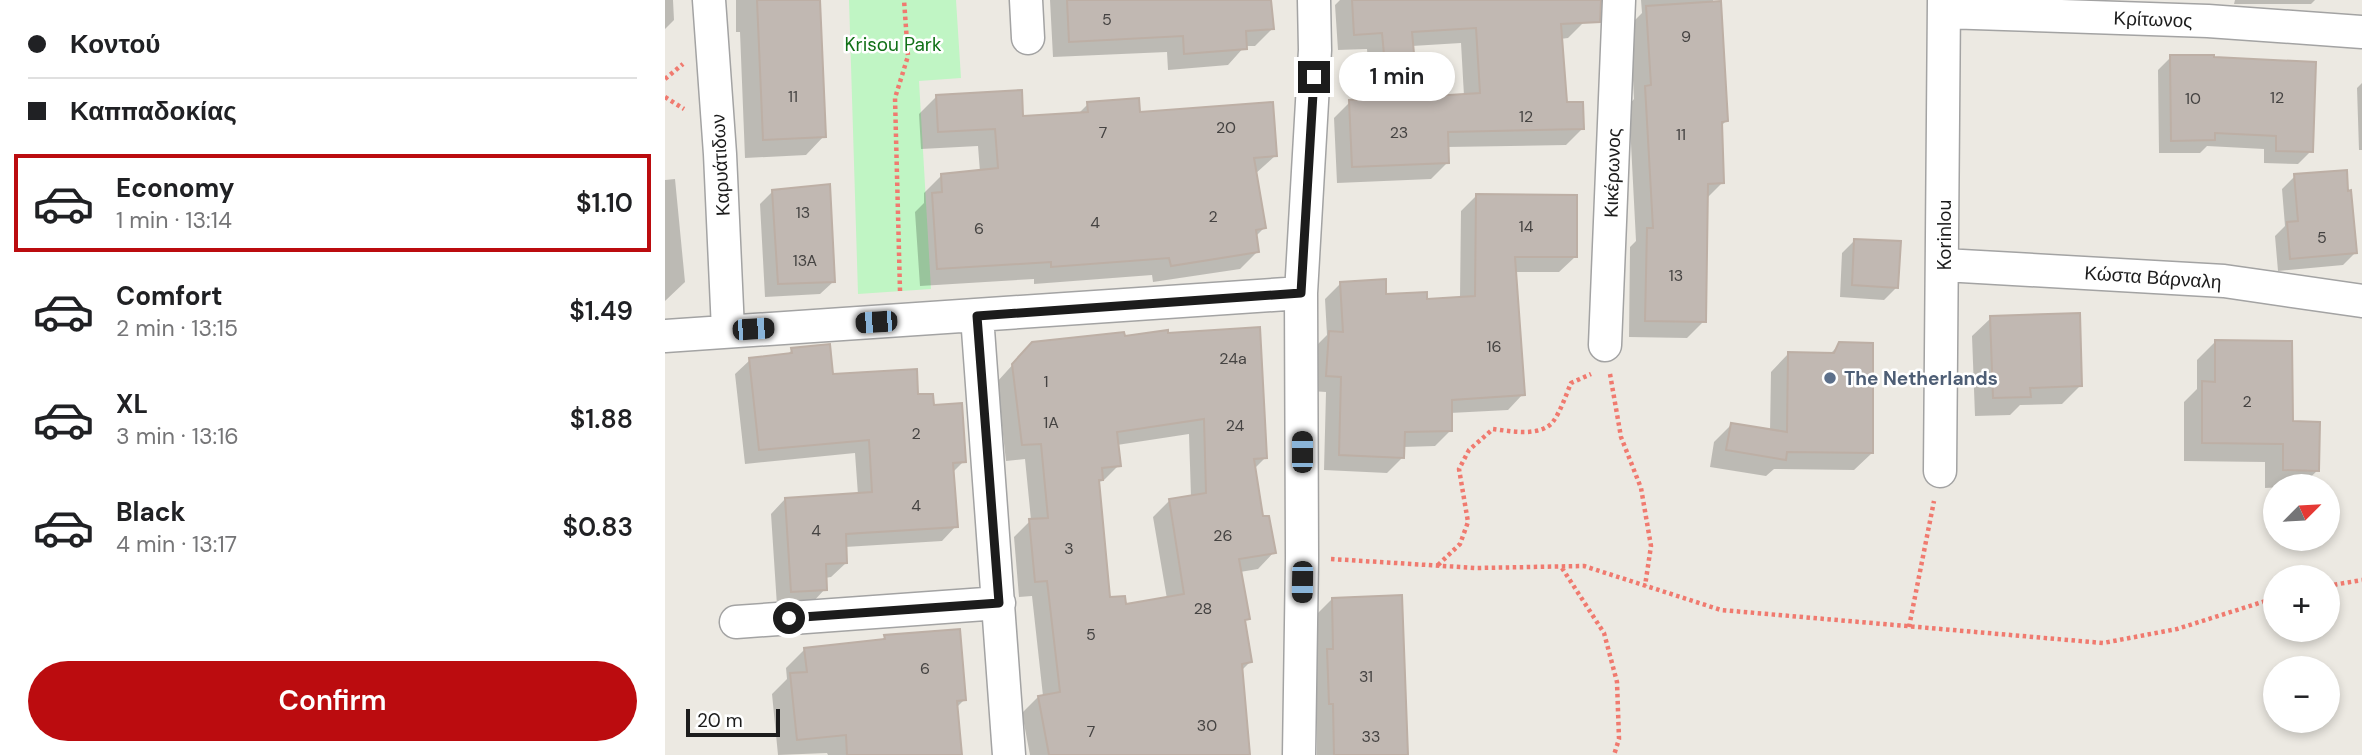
<!DOCTYPE html>
<html lang="en">
<head>
<meta charset="utf-8">
<style>
  :root { --surface:#fff; --page:#f6f6f6; --text:#202124; --muted:#757577; --line:#e0e0e0; --accent:#bb0c0f }
  body { margin:0; font-family:"DM Sans",sans-serif; background:var(--page); color:var(--text); height:100vh; display:flex; flex-direction:column; font-size:26px; white-space:nowrap }
  * { box-sizing:border-box; margin:0 }
  p { font-size:23px; color:var(--muted) }
  .icon { flex:none; width:38px; height:38px; fill:none; stroke:currentColor; stroke-width:2; stroke-linecap:round; stroke-linejoin:round }
  .map { position:relative; flex:1; overflow:hidden }
  .drawer { display:flex; flex-direction:column; background:var(--surface); width:665px }
  .drawer>* { flex:none }
  .banner { display:grid; align-content:center; height:154px; padding:0 28px; background:var(--surface) }
  .needle { width:46px; rotate:66deg }
  .fabs { position:absolute; left:1598px; top:474px; display:grid; gap:14px }
  .fabs a { display:grid; place-items:center; width:77px; height:77px; border-radius:50%; background:var(--surface); box-shadow:0 4px 10px #0003; font-size:35px }
  .scale { position:absolute; left:21px; bottom:18px; width:94px; box-sizing:border-box; padding-left:7px; border:4px solid #1c1c1c; border-top:0; font-size:19px; line-height:24px; white-space:nowrap; color:#1c1c1c; -webkit-text-stroke:5px #fff; paint-order:stroke }
  .end { position:absolute; width:32px; height:32px; margin:-16px; border:9px solid #1c1c1c; background:#fff; box-shadow:0 0 0 4px #fff }
  .from { border-radius:50% }
  .bubble { position:absolute; height:49px; border-radius:24px; background:var(--surface); box-shadow:0 4px 10px #0003; font-size:23px; font-weight:600; line-height:49px; text-align:center }
  .car { position:absolute; width:21px; height:42px; margin:-21px -10px; border-radius:9px; box-shadow:0 0 5px 2px #0007; background:linear-gradient(#222 24%,#8ab4d8 0 40%,#222 0 76%,#8ab4d8 0 86%,#222 0) }
  .banner b { display:flex; align-items:center; gap:24px; height:66px; font-size:26px }
  .banner b+b { border-top:2px solid var(--line) }
  .banner i { width:18px; height:18px; background:var(--text) }
  ul { padding:0; list-style:none }
  li { display:flex; align-items:center; gap:21px; height:98px; margin:0 14px 10px; padding:0 14px; border:4px solid transparent; border-radius:0px }
  li div { flex:1 }
  li b { display:block; font-size:26px }
  li em { font-style:normal; font-weight:600 }
  li.active { border-color:var(--accent) }
  li>.icon { width:63px; height:63px; stroke-width:1.5 }
  .primary-button { display:flex; gap:14px; margin-top:auto; padding:14px 28px }
  .primary-button a { flex:1; height:80px; border-radius:42px; background:var(--accent); color:#fff; font-size:28px; font-weight:600; line-height:80px; text-align:center }
  main { display:flex; flex:1; min-height:0 }
  .map>svg:first-child { display:block }
</style>
</head>
<body>
<main>
<section class="drawer">
<div class="banner">
<b><i class="from"></i>Κοντού</b>
<b><i></i>Καππαδοκίας</b>
</div>
<ul>
<li class="active"><svg class="icon" aria-label="car" viewBox="0 0 24 24"><path d="M5 17H2v-5l4-1 3-4h7l3 4 3 1v5h-3M9 17h6M6 11h13"/><circle cx="7" cy="17" r="2"/><circle cx="17" cy="17" r="2"/></svg><div><b>Economy</b><p>1 min · 13:14</p></div><em>$1.10</em></li>
<li><svg class="icon" aria-label="car" viewBox="0 0 24 24"><path d="M5 17H2v-5l4-1 3-4h7l3 4 3 1v5h-3M9 17h6M6 11h13"/><circle cx="7" cy="17" r="2"/><circle cx="17" cy="17" r="2"/></svg><div><b>Comfort</b><p>2 min · 13:15</p></div><em>$1.49</em></li>
<li><svg class="icon" aria-label="car" viewBox="0 0 24 24"><path d="M5 17H2v-5l4-1 3-4h7l3 4 3 1v5h-3M9 17h6M6 11h13"/><circle cx="7" cy="17" r="2"/><circle cx="17" cy="17" r="2"/></svg><div><b>XL</b><p>3 min · 13:16</p></div><em>$1.88</em></li>
<li><svg class="icon" aria-label="car" viewBox="0 0 24 24"><path d="M5 17H2v-5l4-1 3-4h7l3 4 3 1v5h-3M9 17h6M6 11h13"/><circle cx="7" cy="17" r="2"/><circle cx="17" cy="17" r="2"/></svg><div><b>Black</b><p>4 min · 13:17</p></div><em>$0.83</em></li>
</ul>
<div class="primary-button"><a>Confirm</a></div>
</section>
<div class="map">
<svg width="1697" height="755" viewBox="0 0 1697 755">
  <rect width="100%" height="100%" fill="#ece9e2"/>
  <path fill="#c0f5c4" d="M184,0H291L296,78L254,81L266,289L193,294Z"/>
  <path fill="#0003" fill-rule="evenodd" d="M0,0H8L9,20L0,29Z
    M71,0H153L159,136L141,155L80,158L75,32H71Z
    M385,0H605L607,29L590,46H580L563,65L503,70L502,52L388,57Z
    M675,0H918L919,22L903,38L895,39L900,104L917,129L901,145L782,147L783,162L766,179L672,183L669,118L685,102L706,101L702,49L673,50L670,5ZM796,43L799,96L751,99L747,46Z
    M976,0H1048L1061,121L1055,127L1058,182L1041,199L1039,321L1022,338L964,337L965,247L971,241L964,105L969,99L965,25L977,13Z
    M1570,0H1650L1646,4H1569Z
    M1506,57L1646,151L1633,164L1599,163V149L1542,146L1535,153H1494L1493,70Z
    M1697,83V150H1694L1692,88Z
    M272,96L357,118L412,115L423,104L473,114L610,156L590,174L599,228L590,237L593,251L575,269L488,282L487,275L369,284V279L255,286L250,212L259,203V193L277,175L315,172L313,146L256,149L254,114Z
    M1630,176L1691,252L1678,265L1613,271L1610,236L1620,226L1617,189Z
    M10,179L20,282L0,301V180Z
    M108,191L168,282L155,294L100,297L95,204Z
    M811,196L910,257L894,272H850L858,394L843,410L785,413L786,430L770,446L738,447V457L722,473L659,470L661,392L646,391L649,348L662,335L660,299L675,284L720,296L760,301L795,298L796,211Z
    M1190,240L1232,287L1219,300L1175,297L1177,253Z
    M1326,318L1416,385L1397,404L1355,405L1345,415L1310,416L1307,336Z
    M458,334L600,458L589,469L596,518L609,552L593,569L575,572L583,618L578,623L585,662L576,671L583,755H365L357,713L373,697L378,696L367,596L354,597L349,537L366,520L360,459L341,461L332,382L351,361ZM524,434L526,497L504,501L488,517L502,599L459,606L443,599L433,482L438,481L454,465L452,445Z
    M1551,341L1626,423L1653,470L1636,486L1600,488V462L1519,461V402L1532,389V360Z
    M1175,344L1207,453L1189,470L1109,469L1101,476L1045,467L1049,442L1066,425L1105,431L1106,372L1123,354H1165Z
    M127,350L167,376L252,396L268,407L299,461L287,473L291,526L277,541L180,547L181,563L166,577L160,578V589L146,604L112,606L106,514L120,499L193,495L190,453L80,464L70,374L85,360L121,356Z
    M667,599L741,755H652V720H647L646,668L652,662L650,616Z
    M220,637L299,700L291,708L295,755H163L162,753L113,755L107,694L122,679L121,668L140,649L215,641Z"/>
  <path fill="#c1b8b2" stroke="#bdafa5" stroke-width="2" fill-rule="evenodd" d="M92,0H155L161,137L98,140Z
    M402,0H606L609,29L581,31L582,49L519,54L518,36L404,42Z
    M687,0H936L935,22L896,24L902,102H918L919,129L783,132L784,163L687,167L684,100L723,98L717,33L689,35ZM811,28L815,93L753,97L747,32Z
    M1056,1L1063,121L1057,122L1059,183L1043,184L1041,322L980,321L982,228H988L980,86L986,85L981,6Z
    M1505,55H1549V57L1651,62L1648,152L1611,151V136L1550,133V140L1506,141Z
    M357,90L358,116L423,112L422,102L474,98L475,112L608,102L612,156L589,158L601,228L591,230L594,252L506,266L504,258L386,267V262L272,269L267,193L277,192L276,174L333,168L330,129L273,132L271,95Z
    M1682,170L1683,191L1686,190L1692,253L1625,259L1622,222L1633,221L1629,174Z
    M165,184L170,282L113,284L107,190Z
    M811,194L912,195V257H850L860,395L787,400V431L740,432L739,458L674,455L676,377L661,376L664,331L678,332L675,282L721,279V294L762,292V299L810,296Z
    M1189,239L1236,241L1233,288L1187,285Z
    M1415,313L1417,386L1365,388L1366,397L1328,398L1325,316Z
    M595,327L602,458L589,459L598,516H604L611,553L574,559L585,619L580,620L587,662L577,664L585,755H384L373,696L395,692L382,581L370,582L364,519L383,518L376,444L357,445L347,364L367,342L459,332L460,336L503,330V333ZM539,419L541,493L504,499L519,594L461,604L460,596L445,597L434,480H438L437,468L456,466L452,432Z
    M1550,340L1627,341L1628,421L1655,422L1654,471L1618,470V444L1537,443V381L1550,382Z
    M1174,342L1208,343V453L1122,452L1121,460L1061,450L1066,423L1122,432L1123,352L1169,353Z
    M165,344L168,374L252,369L253,394H268L269,405L297,403L301,462L288,463L293,527L181,534L182,563L161,564L162,590L126,592L120,498L207,492L204,440L94,450L84,358L127,353L126,348Z
    M737,595L743,755H669L668,704H664L662,649H668L667,598Z
    M295,629L301,700L292,701L297,755H182L181,735L132,740L125,673L142,672L139,648L220,639L219,635Z"/>
  <g fill="none" stroke-linecap="round" stroke-linejoin="round">
    <g stroke="#a3a3a3" stroke-width="35">
      <path id="minor" d="M44,0L55,154L63,330
        M361,0L363,38
        M1279,12L1543,21L1697,32
        M1279,265L1559,281L1697,301
        M312,316L344,755
        M0,336L636,293
        M940,345L954,0
        M1275,471L1279,0
        M71,622L334,603
        M634,755L637,558L636,293L650,50L649,0"/>
    </g>
    <path stroke="#f07a6f" stroke-width="4.5" stroke-dasharray="3.5 3.5" stroke-linecap="butt" d="M0,79L18,64
      M0,97L19,109
      M235,291L230,98L243,56L239,0
      M945,374L956,437L976,488L986,546L980,586
      M666,559L811,568L919,566L1056,610L1438,643L1512,629L1610,598
      M773,565L795,544L803,522L794,469L804,450L828,429C845,431 873,437 887,423C895,413 901,395 906,383L926,374
      M897,568L939,633L952,682L954,739L949,755
      M1662,586L1697,580
      M1244,627L1269,501"/>
    <use href="#minor" stroke="#fff" stroke-width="32"/>
  </g>
  <g fill="none" stroke-linecap="round" stroke-linejoin="round">
    <path stroke="#1c1c1c" stroke-width="9" d="M124,618L334,603L312,316L636,293L649,77"/>
  </g>
  <circle fill="#5c6f8a" stroke="#fff" stroke-width="2.5" cx="1165" cy="378" r="7"/>
  <g text-anchor="middle" stroke-width="5" stroke-linejoin="round" paint-order="stroke">
    <g font-size="16" fill="#454342">
      <text x="442" y="25">5</text>
      <text x="1021" y="42">9</text>
      <text x="128" y="102">11</text>
      <text x="1612" y="103">12</text>
      <text x="1528" y="104">10</text>
      <text x="861" y="122">12</text>
      <text x="561" y="133">20</text>
      <text x="438" y="138">7</text>
      <text x="734" y="138">23</text>
      <text x="1016" y="140">11</text>
      <text x="138" y="218">13</text>
      <text x="548" y="222">2</text>
      <text x="430" y="228">4</text>
      <text x="861" y="232">14</text>
      <text x="314" y="234">6</text>
      <text x="1657" y="243">5</text>
      <text x="140" y="266">13A</text>
      <text x="1011" y="281">13</text>
      <text x="829" y="352">16</text>
      <text x="568" y="364">24a</text>
      <text x="381" y="387">1</text>
      <text x="1582" y="407">2</text>
      <text x="386" y="428">1A</text>
      <text x="570" y="431">24</text>
      <text x="251" y="439">2</text>
      <text x="251" y="511">4</text>
      <text x="151" y="536">4</text>
      <text x="558" y="541">26</text>
      <text x="404" y="554">3</text>
      <text x="538" y="614">28</text>
      <text x="426" y="640">5</text>
      <text x="260" y="674">6</text>
      <text x="701" y="682">31</text>
      <text x="542" y="731">30</text>
      <text x="426" y="737">7</text>
      <text x="706" y="742">33</text>
    </g>
    <g font-size="19" fill="#1c1c1c" stroke="#fff">
      <text transform="translate(1488 19) rotate(2)" y="7">Κρίτωνος</text>
      <text transform="translate(55 165) rotate(-93)" y="7">Καρυάτιδων</text>
      <text transform="translate(947 173) rotate(-88)" y="7">Κικέρωνος</text>
      <text transform="translate(1279 235) rotate(-90)" y="7">Korinlou</text>
      <text transform="translate(1488 277) rotate(4)" y="7">Κώστα Βάρναλη</text>
    </g>
    <g font-size="19" fill="#127118" stroke="#fff">
      <text x="228" y="51">Krisou Park</text>
    </g>
    <g font-size="19" font-weight="bold" fill="#4e5e75" stroke="#fff" text-anchor="start">
      <text x="1179" y="385">The Netherlands</text>
    </g>
  </g>
</svg>
<div class="fabs">
<a><svg class="needle" viewBox="-14 -14 28 28"><path d="M0-13l5 13h-10z" fill="#e53935"/><path d="M0 13l5-13h-10z" fill="#757577"/></svg></a>
<a>+</a>
<a>−</a>
</div>
<div class="scale">20 m</div>
<i class="end from" style="left:124px;top:618px"></i>
<i class="end" style="left:649px;top:77px"></i>
<div class="bubble" style="left:674px;top:52px;width:116px">1 min</div>
<i class="car" style="left:211px;top:322px;rotate:266deg"></i>
<i class="car" style="left:88px;top:329px;rotate:86deg"></i>
<i class="car" style="left:637px;top:452px;rotate:0deg"></i>
<i class="car" style="left:637px;top:582px;rotate:181deg"></i>
</div>
</main>
</body>
</html>
